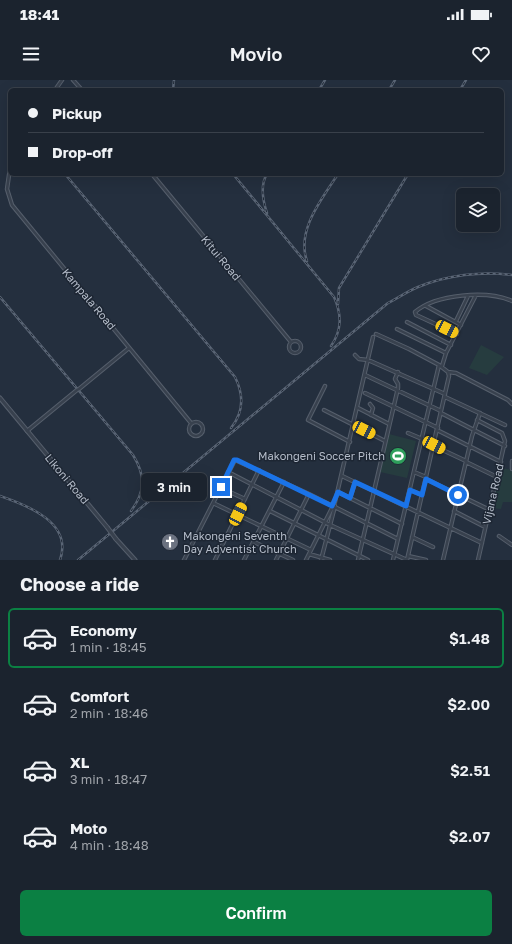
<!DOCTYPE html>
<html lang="en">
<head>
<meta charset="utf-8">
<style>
  :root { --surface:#1b232e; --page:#242b36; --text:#f1f3f6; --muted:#a0a4aa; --line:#39404a; --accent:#0b8043 }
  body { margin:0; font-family:"Golos Text",sans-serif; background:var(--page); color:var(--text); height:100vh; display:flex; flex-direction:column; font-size:15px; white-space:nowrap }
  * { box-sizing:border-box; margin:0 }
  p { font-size:13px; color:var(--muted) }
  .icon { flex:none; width:22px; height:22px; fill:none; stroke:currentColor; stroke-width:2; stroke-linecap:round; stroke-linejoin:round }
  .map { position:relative; height:480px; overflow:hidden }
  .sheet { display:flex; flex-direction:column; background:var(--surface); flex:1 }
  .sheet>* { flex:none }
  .guide { position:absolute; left:8px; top:8px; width:496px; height:88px; border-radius:6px; box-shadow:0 4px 16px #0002,0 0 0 1px var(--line); display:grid; align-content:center; height:88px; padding:0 20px; background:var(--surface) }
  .tools { position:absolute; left:456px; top:108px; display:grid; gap:8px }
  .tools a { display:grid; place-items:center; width:44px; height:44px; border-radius:6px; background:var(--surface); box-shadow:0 4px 16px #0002,0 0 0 1px var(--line); font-size:20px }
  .end { position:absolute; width:18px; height:18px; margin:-9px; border:5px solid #1a73e8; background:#fff; box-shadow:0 0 0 2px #fff }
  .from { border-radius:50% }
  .bubble { position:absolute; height:28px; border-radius:6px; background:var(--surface); box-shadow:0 4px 16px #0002,0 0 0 1px var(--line); font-size:13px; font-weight:600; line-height:28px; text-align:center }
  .car { position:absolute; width:12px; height:24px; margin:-12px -6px; border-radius:5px; box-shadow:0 0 3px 1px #0007; background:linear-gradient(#f5c518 24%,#345 0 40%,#f5c518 0 76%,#345 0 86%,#f5c518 0) }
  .guide b { display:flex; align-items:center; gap:14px; height:38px; font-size:15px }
  .guide b+b { border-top:1px solid var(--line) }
  .guide i { width:10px; height:10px; background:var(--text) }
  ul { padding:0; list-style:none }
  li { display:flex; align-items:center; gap:12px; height:60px; margin:0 8px 6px; padding:0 12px; border:2px solid transparent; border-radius:6px }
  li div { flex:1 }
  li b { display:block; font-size:15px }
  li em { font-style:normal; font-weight:600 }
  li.on { border-color:var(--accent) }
  li>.icon { width:36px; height:36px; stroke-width:1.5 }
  h2 { padding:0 20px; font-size:18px; line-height:48px }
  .primary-button { display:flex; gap:8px; margin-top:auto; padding:8px 20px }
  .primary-button a { flex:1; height:46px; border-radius:6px; background:var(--accent); color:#fff; font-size:16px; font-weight:600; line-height:46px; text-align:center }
  .status { display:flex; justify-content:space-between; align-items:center; height:28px; padding:0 20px; background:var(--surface); direction:ltr }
  .status svg { height:11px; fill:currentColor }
  header { display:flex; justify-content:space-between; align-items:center; height:52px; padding:0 20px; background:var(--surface); font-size:18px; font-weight:600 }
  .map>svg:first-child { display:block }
</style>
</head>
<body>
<div class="status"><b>18:41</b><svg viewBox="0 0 49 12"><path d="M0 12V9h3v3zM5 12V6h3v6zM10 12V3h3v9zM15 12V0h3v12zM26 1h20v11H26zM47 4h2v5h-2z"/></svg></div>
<header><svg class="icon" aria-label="menu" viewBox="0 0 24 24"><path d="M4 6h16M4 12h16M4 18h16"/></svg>Movio<svg class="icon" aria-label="heart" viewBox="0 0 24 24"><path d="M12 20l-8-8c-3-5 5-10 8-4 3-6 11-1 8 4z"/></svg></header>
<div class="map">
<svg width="512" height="480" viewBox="0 0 512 480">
  <rect width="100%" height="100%" fill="#242f3e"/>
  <path fill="#263c3f" d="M481,265L504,277L487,295L469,288Z
    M389,354L416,361L407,398L380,392Z
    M502,388L512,390V422H503L501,429L492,428Z"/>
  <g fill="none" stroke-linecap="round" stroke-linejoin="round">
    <g stroke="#565f6c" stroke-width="4.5">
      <path id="minor" d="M73,0L82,10
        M55,10L62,0
        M10,88L7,109L12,125L191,343
        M152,94L291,262
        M426,226L461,245
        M456,241L468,216
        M407,242L451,265
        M397,249L446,273
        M376,254L409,269L439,285L393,480
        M457,254L416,235L415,232C436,214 487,210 512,221
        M289 267a6 6 0 1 1 12 0a6 6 0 1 1-12 0Z
        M355,275L359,279L368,280L445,314
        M442,286L446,273L476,215
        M448,292L456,293L508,320L512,324
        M365,295L441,331
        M325,306L308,340L350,362
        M79,309L129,268
        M365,313L438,348
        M445,317L505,345
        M370,324L373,328L371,335
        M358,328L389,344
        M324,330L385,361
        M441,333L505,366
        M477,340L502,353L505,361L478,480
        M189 349a7 7 0 1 1 14 0a7 7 0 1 1-14 0Z
        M437,350L501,382
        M27,351L77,310
        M408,353L434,364
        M434,366L466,381
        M512,381V389
        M466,382L497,397
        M228,392L330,445L407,480
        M414,392L426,397
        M342,396L482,463
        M426,399L490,430
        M221,408L245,419
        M410,410L422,415
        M338,412L402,444
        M350,418L355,403
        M213,423L311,470
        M270,431L368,480
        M454,431L485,447
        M499,456L512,465
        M412,457L433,467
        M254,462L293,480
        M309,474L330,480
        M408,476L426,480
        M184,480L235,380L309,414L398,459
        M215,480L259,390
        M244,480L284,402
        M276,480L309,414
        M306,480L335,422L373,257
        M321,480L335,426
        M358,480L398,308V304L395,299L398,292
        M407,480L449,296L448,292L439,285
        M443,480L472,356L480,333"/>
    </g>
    <g stroke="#565f6c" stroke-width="5">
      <path id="tertiary" d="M0,318L107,447
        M116,459L135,480"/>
    </g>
    <use href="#minor" stroke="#38414e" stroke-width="2.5"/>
    <use href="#tertiary" stroke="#38414e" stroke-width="3"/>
    <g stroke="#5a6575" stroke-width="2.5">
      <path id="rail" d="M173,10L174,0
        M319,10L325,0
        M389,10L395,0
        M460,10L466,0
        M65,94L235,297C244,315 244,332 231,348
        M233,94L334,217C342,235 342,250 331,266
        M267,94C260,105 263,121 267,133
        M307,181C296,150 322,119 338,94
        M0,217L133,375C146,396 145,412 131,431
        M338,224L339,208L408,94
        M0,416C29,426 73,443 60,480
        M78,480L388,223C398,218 408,211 418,207C447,195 481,191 512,195"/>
    </g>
    <use href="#rail" stroke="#1d2633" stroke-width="1" stroke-dasharray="3" stroke-linecap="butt"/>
    <g stroke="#565f6c" stroke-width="4.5" stroke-linecap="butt">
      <path id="minor-bridge" d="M77,310L79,309"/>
    </g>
    <g stroke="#565f6c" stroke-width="5" stroke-linecap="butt">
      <path id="tertiary-bridge" d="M107,447L116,459"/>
    </g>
    <use href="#minor-bridge" stroke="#38414e" stroke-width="2.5"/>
    <use href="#tertiary-bridge" stroke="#38414e" stroke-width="3"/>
  </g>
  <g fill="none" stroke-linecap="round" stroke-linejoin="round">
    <path stroke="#1a73e8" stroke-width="5" d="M221,407L234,380H237L332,426L338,412L350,418L355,402L406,426L410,410L422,415L426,399L458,415"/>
  </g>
  <defs>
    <g id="stadium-disc" transform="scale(0.9)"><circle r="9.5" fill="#2e9e5b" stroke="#1d2633"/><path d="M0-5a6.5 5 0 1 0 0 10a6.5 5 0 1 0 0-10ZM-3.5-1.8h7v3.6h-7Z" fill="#fff"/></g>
    <g id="church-disc" transform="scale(0.9)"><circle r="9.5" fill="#6b7280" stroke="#1d2633"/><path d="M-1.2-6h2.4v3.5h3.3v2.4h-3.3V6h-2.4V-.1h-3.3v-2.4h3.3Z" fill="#fff"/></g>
  </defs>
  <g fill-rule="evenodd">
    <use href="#stadium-disc" x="398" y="376"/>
    <use href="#church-disc" x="170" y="462"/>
  </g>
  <g text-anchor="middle" stroke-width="3" stroke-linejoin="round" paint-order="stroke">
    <g font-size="11" fill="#b4bcc9" stroke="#1d2633">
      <text transform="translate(221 178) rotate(50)" y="4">Kitui Road</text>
      <text transform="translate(89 219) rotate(50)" y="4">Kampala Road</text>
      <text transform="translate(67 399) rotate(50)" y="4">Likoni Road</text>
      <text transform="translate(493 414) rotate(-77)" y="4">Vijana Road</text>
    </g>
    <g font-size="11" fill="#b4bcc9" stroke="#1d2633" text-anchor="end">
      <text x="385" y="380">Makongeni Soccer Pitch</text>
      <text x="183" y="460" text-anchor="start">Makongeni Seventh<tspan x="183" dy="13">Day Adventist Church</tspan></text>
    </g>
  </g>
</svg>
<div class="tools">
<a><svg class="icon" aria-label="layers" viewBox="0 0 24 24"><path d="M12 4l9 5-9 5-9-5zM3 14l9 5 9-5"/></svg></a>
</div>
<i class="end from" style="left:458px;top:415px"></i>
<i class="end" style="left:221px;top:407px"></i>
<div class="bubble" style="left:141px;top:393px;width:66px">3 min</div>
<i class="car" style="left:447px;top:249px;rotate:117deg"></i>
<i class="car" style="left:364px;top:350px;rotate:117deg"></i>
<i class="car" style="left:434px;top:365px;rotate:117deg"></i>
<i class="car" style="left:238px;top:434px;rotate:26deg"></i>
<div class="guide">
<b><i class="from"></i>Pickup</b>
<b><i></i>Drop-off</b>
</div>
</div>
<section class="sheet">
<h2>Choose a ride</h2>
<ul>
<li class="on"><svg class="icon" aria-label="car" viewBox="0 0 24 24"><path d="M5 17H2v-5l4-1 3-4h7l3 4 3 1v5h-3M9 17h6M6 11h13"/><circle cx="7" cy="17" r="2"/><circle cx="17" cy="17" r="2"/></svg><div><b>Economy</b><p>1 min · 18:45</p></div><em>$1.48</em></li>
<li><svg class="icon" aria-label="car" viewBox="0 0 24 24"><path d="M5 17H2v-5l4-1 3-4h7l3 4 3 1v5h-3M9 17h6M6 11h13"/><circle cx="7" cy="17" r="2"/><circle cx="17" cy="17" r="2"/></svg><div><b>Comfort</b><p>2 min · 18:46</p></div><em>$2.00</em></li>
<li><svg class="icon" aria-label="car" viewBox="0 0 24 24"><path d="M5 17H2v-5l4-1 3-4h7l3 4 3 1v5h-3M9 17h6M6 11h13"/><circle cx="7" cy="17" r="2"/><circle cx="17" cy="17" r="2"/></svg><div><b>XL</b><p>3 min · 18:47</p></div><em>$2.51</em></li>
<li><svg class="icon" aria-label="car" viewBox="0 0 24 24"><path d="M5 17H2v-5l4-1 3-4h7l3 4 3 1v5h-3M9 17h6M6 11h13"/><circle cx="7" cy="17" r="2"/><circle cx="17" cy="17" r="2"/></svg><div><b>Moto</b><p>4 min · 18:48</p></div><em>$2.07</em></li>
</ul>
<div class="primary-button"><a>Confirm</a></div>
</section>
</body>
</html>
